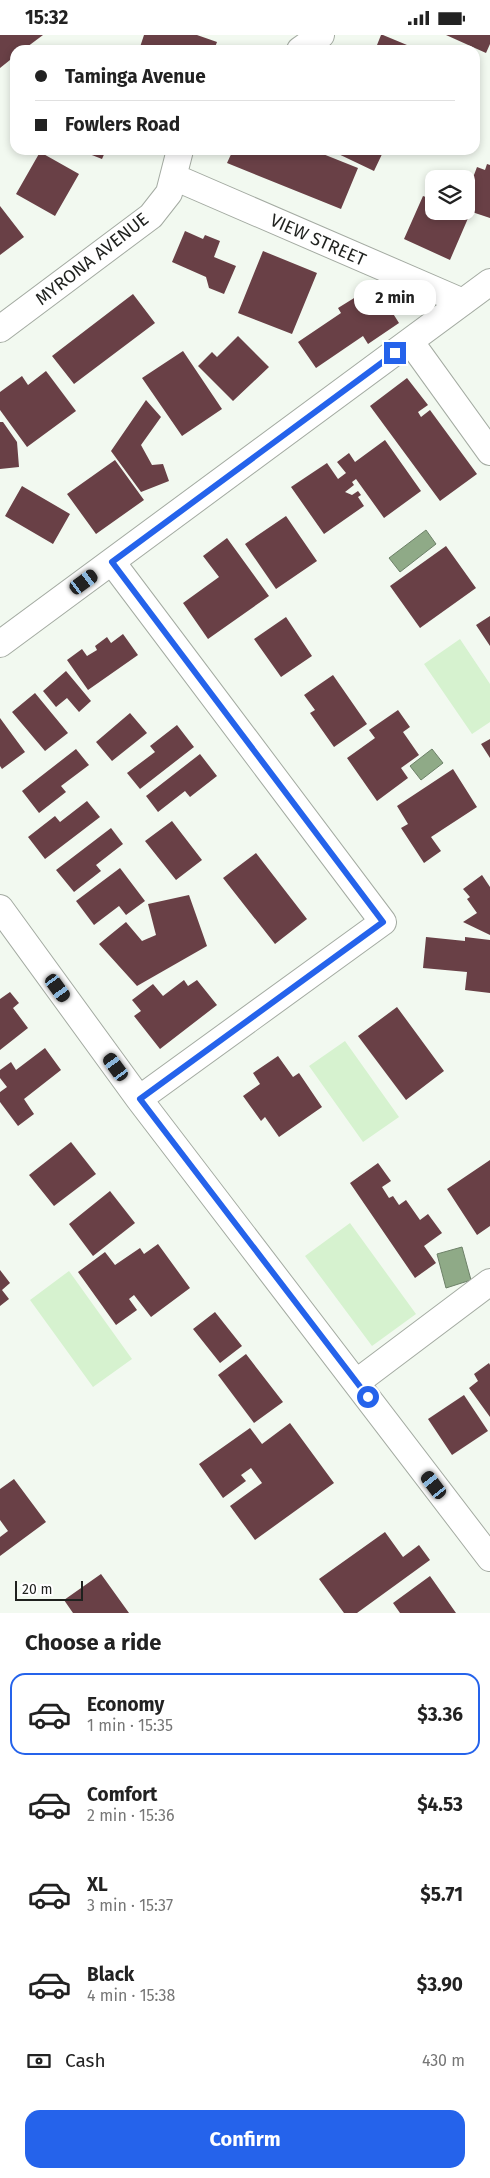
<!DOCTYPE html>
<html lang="en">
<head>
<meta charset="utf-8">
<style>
  :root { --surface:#fff; --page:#f6f6f6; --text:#222; --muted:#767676; --line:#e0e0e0; --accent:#2563eb }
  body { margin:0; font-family:"Fira Sans",sans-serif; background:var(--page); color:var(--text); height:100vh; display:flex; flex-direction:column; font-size:19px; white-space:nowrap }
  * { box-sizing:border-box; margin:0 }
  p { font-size:16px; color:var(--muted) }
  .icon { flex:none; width:28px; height:28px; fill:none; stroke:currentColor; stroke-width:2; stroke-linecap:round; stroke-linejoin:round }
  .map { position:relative; height:1578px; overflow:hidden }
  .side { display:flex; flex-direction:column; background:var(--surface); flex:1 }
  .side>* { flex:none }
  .banner { position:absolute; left:10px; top:10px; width:470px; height:110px; border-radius:15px; box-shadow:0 2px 8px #0003; display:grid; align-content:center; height:110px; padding:0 25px; background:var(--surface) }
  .fabs { position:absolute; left:425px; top:135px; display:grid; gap:10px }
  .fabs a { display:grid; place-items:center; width:50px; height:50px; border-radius:10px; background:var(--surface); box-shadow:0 2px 8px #0003; font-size:25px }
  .scale { position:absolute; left:15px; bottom:12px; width:68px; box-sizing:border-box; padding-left:5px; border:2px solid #1f211e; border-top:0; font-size:14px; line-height:18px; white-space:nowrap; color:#1f211e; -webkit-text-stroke:4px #fff; paint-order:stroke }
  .end { position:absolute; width:22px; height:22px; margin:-11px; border:6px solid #2563eb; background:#fff; box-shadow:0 0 0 2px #fff }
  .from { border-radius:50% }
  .bubble { position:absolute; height:35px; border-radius:15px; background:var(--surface); box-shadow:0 2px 8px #0003; font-size:16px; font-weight:700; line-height:35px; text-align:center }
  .car { position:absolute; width:15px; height:30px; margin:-15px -8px; border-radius:6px; box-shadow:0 0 4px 1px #0007; background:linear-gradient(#222 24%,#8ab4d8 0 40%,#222 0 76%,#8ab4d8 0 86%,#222 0) }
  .banner b { display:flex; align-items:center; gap:18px; height:48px; font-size:19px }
  .banner b+b { border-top:1px solid var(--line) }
  .banner i { width:12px; height:12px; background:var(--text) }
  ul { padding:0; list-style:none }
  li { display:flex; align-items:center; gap:15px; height:82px; margin:0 10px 8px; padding:0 15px; border:2px solid transparent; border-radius:15px }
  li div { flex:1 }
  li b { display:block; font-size:19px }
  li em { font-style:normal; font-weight:700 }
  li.current { border-color:var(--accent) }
  li>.icon { width:45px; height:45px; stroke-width:1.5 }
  h2 { padding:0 25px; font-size:22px; line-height:60px }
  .pay { display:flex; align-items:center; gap:12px; height:55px; padding:0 25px; font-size:19px }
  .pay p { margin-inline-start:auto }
  .action { display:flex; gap:10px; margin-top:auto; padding:10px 25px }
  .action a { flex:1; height:58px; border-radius:15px; background:var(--accent); color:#fff; font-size:20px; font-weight:700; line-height:58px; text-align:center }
  .status { display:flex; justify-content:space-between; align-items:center; height:35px; padding:0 25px; background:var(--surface); direction:ltr }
  .status svg { height:14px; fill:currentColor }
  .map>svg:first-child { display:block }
</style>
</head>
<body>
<div class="status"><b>15:32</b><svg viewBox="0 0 49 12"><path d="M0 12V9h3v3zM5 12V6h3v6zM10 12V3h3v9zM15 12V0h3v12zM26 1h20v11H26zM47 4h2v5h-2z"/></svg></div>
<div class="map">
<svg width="490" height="1578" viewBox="0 0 490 1578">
  <rect width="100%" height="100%" fill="#f2f9f0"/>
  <path fill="#d6f2cf" d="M460,604L490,649V687L472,699L424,629Z
    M345,1006L399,1082L363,1107L309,1031Z
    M350,1188L416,1279L372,1311L305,1221Z
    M69,1236L132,1324L93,1352L30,1265Z"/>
  <path fill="#8faa87" stroke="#6d8168" d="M426,495L436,509L400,537L389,523Z
    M432,714L443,728L421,745L410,731Z
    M462,1212L471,1245L446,1253L437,1219Z"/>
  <path fill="#694046" d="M0,0H43L23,15H15V21L0,33Z
    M144,0H197L217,7L214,15H139Z
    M381,0H383L419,15H375Z
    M446,0H490V9L486,18Z
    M79,115H106L102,124Z
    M233,115H313L358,133L341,174L227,128Z
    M330,115H384L374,136Z
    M40,117L79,139L55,181L16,159Z
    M487,129L490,130V183L466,175V161L477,132L485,135Z
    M423,161L434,165V176H458L469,181L450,225L404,204Z
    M0,171L24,202L0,220Z
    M185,196L203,204L205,200L220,206L214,222L236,231L224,259L209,253L206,242L172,227Z
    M263,216L317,238L292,299L238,278Z
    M133,259L155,288L74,349L52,321Z
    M359,260L369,275L376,270L379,275L387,269L399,288L368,309L363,301L316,333L298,307L341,278L338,273Z
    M238,301L269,332L233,366L198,331L212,317L217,322Z
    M183,316L222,374L182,401L142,343Z
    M46,336L76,376L27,412L0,375V357L22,341L28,350Z
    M407,343L428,370L418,377L421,382L430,375L477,439L440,466L370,371Z
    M146,365L161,382L141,410L152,430L163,429L169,446L141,457L111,416Z
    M0,387H3L17,407L19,432L0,434Z
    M385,405L421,456L384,483L356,444L352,447L354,450L345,457L352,460L358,456L361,460L358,462L364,471L324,499L291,452L327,428L338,444L346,438L337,427L349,418L355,427Z
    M115,425L144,465L96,499L67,459Z
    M22,451L70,479L53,509L5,481Z
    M286,481L317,526L276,554L245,509Z
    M227,503L269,561L208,604L183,568L219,542L203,521Z
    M446,511L476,553L420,593L390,551Z
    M490,581V611L476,590Z
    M286,582L312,621L281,642L254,604Z
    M123,599L138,620L88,655L67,625L82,614L87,621L97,615L95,611L107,602L111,608Z
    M66,636L91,666L79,677L67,663L56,672L43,656Z
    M333,640L367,689L334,712L310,678L315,675L304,660Z
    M35,658L68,698L45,716L12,677Z
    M398,675L410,692L403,697L419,720L401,733L408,743L377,766L347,723L375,703L369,695Z
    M130,678L147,698L112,726L96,707Z
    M0,683L25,717L2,734L0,731Z
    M177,690L194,712L140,754L127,738L155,717L150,711Z
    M490,704V723L481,709Z
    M76,714L89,730L61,751L66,757L39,778L22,756Z
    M200,719L217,741L190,762L185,756L158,777L146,761Z
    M453,734L477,772L431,802L441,816L424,828L401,793L408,789L397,771Z
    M87,766L100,782L45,824L28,802L55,781L60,787Z
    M172,786L202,825L176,845L145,806Z
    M111,793L123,809L96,830L101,836L74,857L56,835Z
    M256,818L307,884L275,909L223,843Z
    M120,833L145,866L126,880L119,871L94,890L76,866Z
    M482,840L490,852V900L463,887L477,878L467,864L470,862L463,854Z
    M189,860L207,911L137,951L99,909L126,887L142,906L156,900L148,869Z
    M426,902L465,906V902L490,905V958L465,955L467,937L423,933Z
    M184,945L188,951L197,945L217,970L160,1014L134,981L141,976L132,965L153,949L163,961Z
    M10,957L19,968L13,973L28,993L0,1015V964Z
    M397,972L444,1036L406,1065L358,1001Z
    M45,1013L61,1035L24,1064L34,1079L18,1091L0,1067V1057L7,1052L0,1043V1035L11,1027L16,1035Z
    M278,1021L293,1042L299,1038L322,1072L279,1102L265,1082L261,1086L243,1061L260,1049L253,1038Z
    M71,1107L96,1139L54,1171L29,1140Z
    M490,1125V1191L477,1200L447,1154Z
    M378,1128L391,1146L382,1152L389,1163L393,1161L399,1170L406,1165L420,1185L428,1179L442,1198L424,1211L436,1228L415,1243L350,1148Z
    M110,1156L135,1188L93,1221L69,1189Z
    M158,1209L190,1253L151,1282L134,1260L129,1264L137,1275L116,1290L78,1237L105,1217L115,1230L140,1213L144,1219Z
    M0,1235L10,1248L2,1255L9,1264L0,1271Z
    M215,1277L242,1311L220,1328L193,1294Z
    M246,1319L283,1367L254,1388L218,1340Z
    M489,1328L490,1330V1382L469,1353L478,1346L474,1339Z
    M464,1360L488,1396L452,1420L428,1384Z
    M290,1388L334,1448L255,1505L230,1471L262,1448L251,1433L241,1440L246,1446L223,1463L199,1429L250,1393L262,1409Z
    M14,1444L46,1487L0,1521V1502L8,1496L0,1485V1454Z
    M385,1497L403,1522L419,1510L430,1525L357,1578H344L319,1544Z
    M101,1539L129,1578H73L64,1565Z
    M430,1541L456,1578H400L393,1568Z"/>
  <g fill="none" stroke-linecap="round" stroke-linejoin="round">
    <g stroke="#a4aba2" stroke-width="28">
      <path id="street" d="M300,15L321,0
        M174,142L463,267
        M0,294L151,181L169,158L180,115
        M410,306L490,417
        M112,527L383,887L139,1064
        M0,609L490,247
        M0,873L139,1064L490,1523
        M357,1347L490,1247"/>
    </g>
    <use href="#street" stroke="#fff" stroke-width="26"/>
  </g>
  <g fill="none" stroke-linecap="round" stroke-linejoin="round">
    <path stroke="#2563eb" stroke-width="6" d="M368,1362L140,1064L383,887L112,527L395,318"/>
  </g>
  <g text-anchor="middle" stroke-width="5" stroke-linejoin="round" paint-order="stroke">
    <g font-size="18" fill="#1f211e" stroke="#fff">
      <text transform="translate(318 205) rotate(24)" y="6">VIEW STREET</text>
      <text transform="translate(92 224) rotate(-38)" y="6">MYRONA AVENUE</text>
    </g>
  </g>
</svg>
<div class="fabs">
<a><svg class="icon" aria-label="layers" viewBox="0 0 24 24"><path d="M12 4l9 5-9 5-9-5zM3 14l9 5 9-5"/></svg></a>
</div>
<div class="scale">20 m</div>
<i class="end from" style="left:368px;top:1362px"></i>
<i class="end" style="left:395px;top:318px"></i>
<div class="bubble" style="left:354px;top:245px;width:82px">2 min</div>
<i class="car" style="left:84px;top:547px;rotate:54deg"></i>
<i class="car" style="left:58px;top:953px;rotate:144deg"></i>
<i class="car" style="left:116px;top:1032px;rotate:324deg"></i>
<i class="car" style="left:434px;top:1450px;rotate:323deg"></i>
<div class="banner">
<b><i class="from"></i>Taminga Avenue</b>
<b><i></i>Fowlers Road</b>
</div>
</div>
<section class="side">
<h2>Choose a ride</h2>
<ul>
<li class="current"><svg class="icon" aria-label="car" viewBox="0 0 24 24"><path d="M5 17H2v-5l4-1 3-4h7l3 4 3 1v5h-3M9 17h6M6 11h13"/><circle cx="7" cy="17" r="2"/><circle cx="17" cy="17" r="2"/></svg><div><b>Economy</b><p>1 min · 15:35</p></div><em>$3.36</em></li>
<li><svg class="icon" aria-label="car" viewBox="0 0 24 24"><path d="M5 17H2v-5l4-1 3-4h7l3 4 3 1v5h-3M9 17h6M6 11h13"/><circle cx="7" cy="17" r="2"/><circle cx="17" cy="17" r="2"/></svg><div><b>Comfort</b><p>2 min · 15:36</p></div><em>$4.53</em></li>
<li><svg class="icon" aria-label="car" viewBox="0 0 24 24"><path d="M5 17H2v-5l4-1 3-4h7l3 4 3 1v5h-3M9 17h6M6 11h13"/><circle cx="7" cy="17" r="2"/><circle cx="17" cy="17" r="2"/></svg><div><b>XL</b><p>3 min · 15:37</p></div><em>$5.71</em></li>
<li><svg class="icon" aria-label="car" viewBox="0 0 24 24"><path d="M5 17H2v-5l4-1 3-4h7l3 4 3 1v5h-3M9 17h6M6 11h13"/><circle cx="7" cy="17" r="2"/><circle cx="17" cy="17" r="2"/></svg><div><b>Black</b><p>4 min · 15:38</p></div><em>$3.90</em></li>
</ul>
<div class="pay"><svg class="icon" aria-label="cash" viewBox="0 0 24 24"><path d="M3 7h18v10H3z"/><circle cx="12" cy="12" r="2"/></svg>Cash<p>430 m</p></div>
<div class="action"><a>Confirm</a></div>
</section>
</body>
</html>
